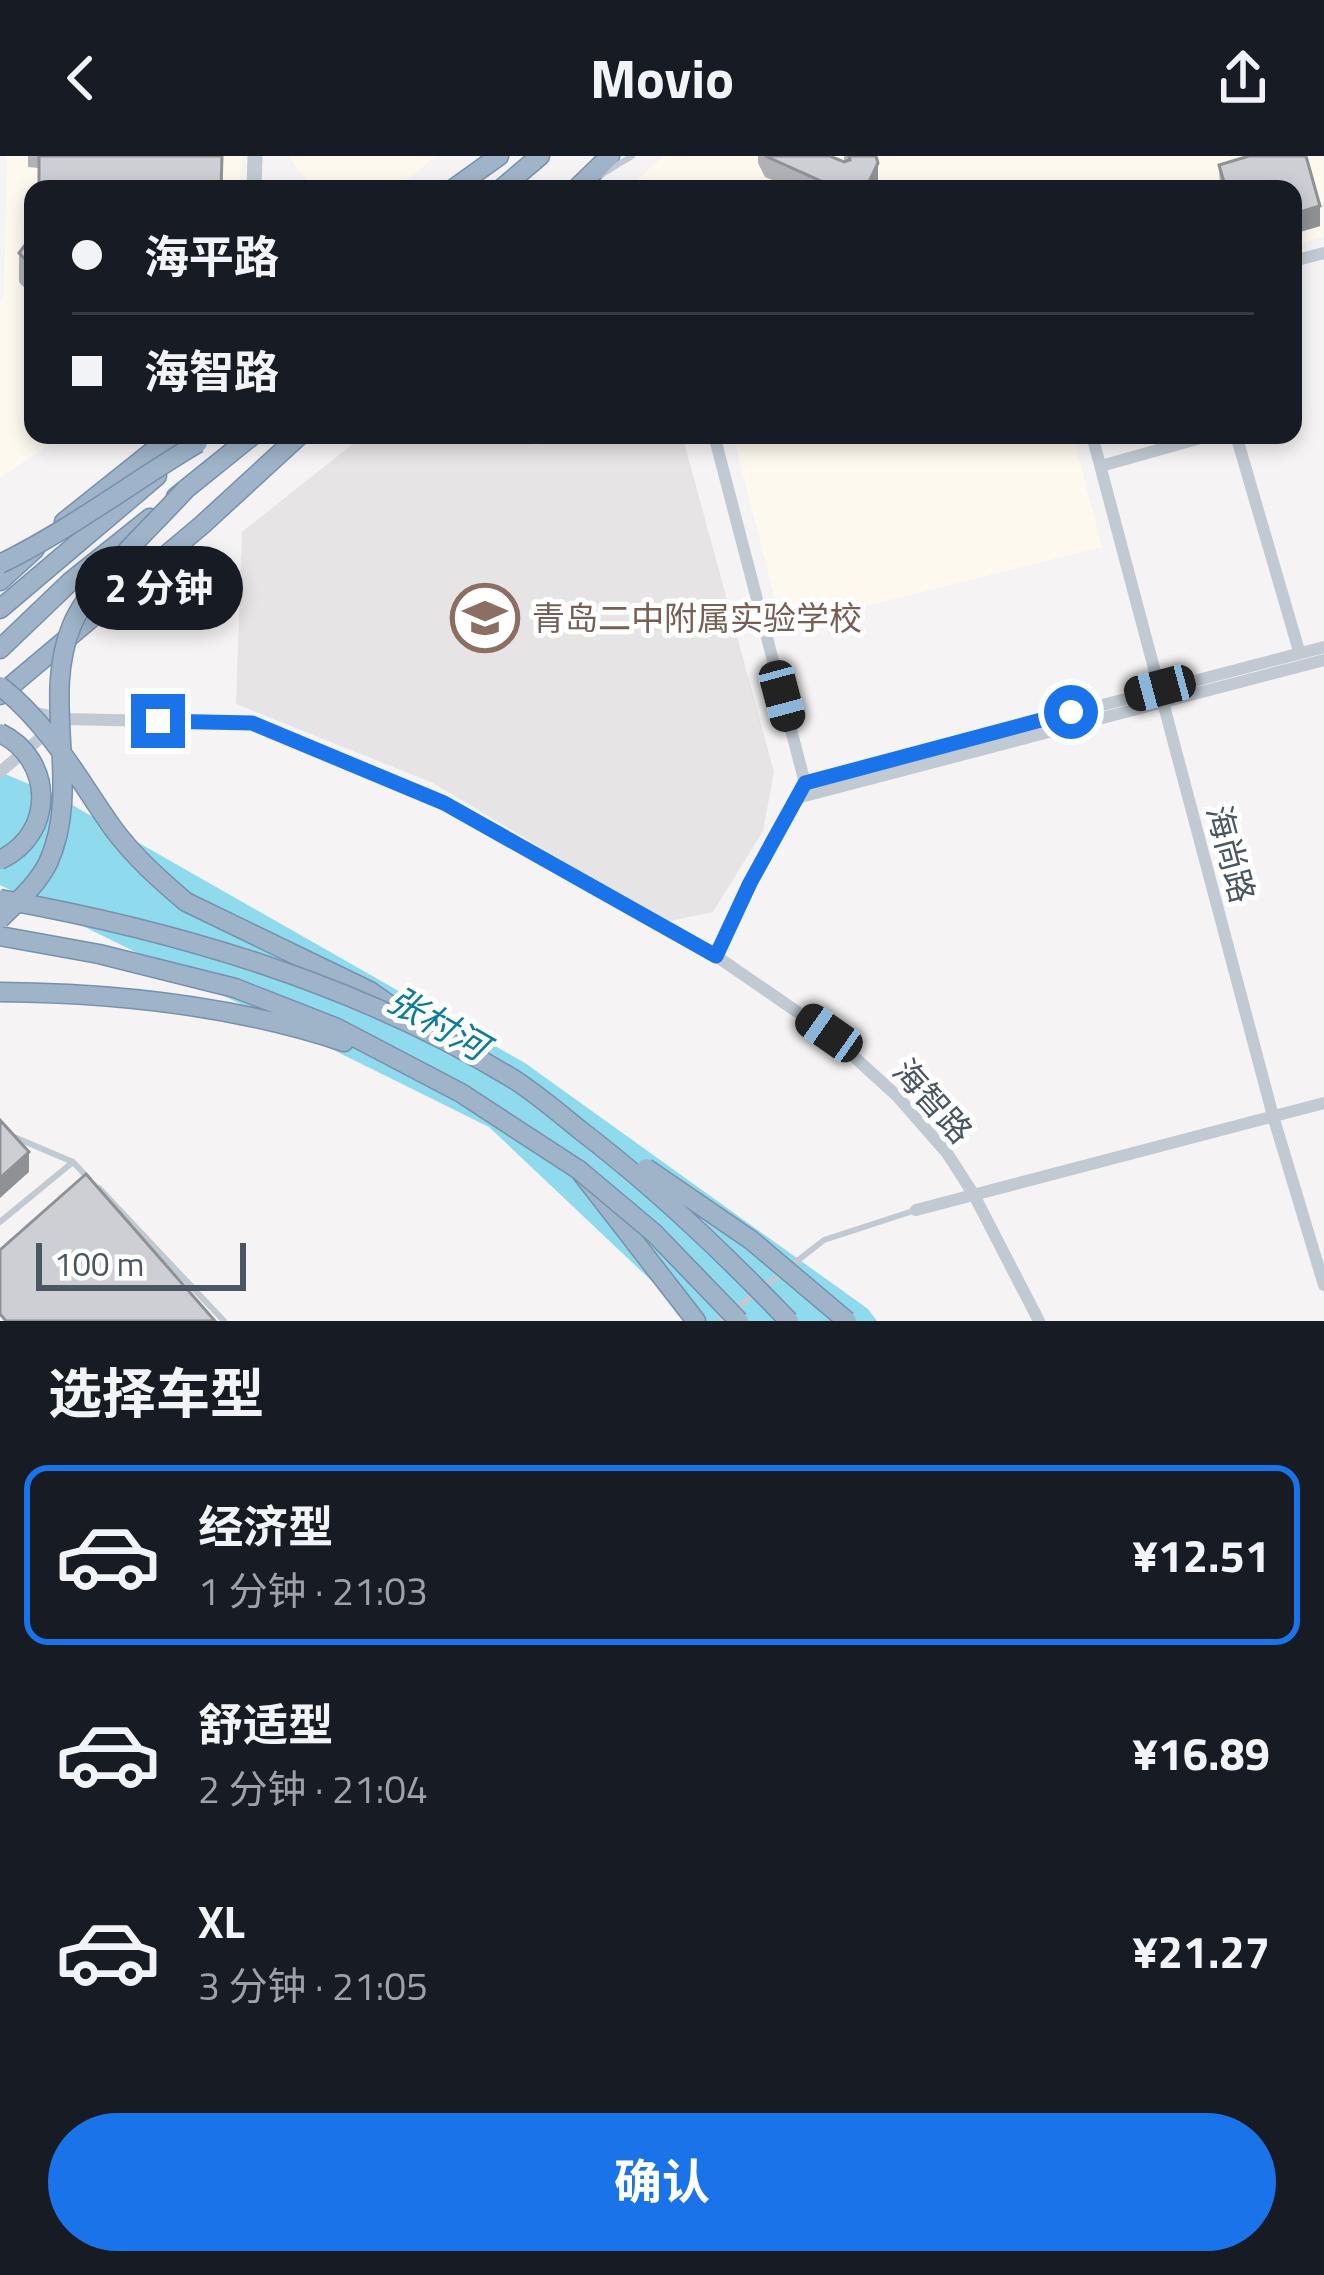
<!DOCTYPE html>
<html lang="zh">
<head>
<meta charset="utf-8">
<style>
  :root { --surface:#171b24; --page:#20242c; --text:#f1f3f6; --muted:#9ea1a6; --line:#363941; --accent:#1a73e8 }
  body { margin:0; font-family:"Titillium Web","Noto Sans SC",sans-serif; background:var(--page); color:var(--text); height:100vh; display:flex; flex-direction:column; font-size:45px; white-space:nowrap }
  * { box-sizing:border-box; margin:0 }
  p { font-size:39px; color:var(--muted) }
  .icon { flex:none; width:66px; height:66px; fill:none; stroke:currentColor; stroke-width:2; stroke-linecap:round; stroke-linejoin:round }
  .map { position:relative; height:1165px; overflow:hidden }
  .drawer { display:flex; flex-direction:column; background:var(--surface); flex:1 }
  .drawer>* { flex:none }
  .top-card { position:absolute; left:24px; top:24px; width:1278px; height:264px; border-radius:24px; box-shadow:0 6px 18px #0003; display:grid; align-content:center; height:264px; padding:0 48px; background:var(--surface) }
  .scale { position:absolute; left:36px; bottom:30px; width:210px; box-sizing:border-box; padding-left:12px; border:6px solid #4a5661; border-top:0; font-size:33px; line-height:42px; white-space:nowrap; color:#4a5661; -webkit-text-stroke:9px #fff; paint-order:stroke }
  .end { position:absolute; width:54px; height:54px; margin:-27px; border:15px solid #1a73e8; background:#fff; box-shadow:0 0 0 6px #fff }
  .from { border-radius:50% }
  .bubble { position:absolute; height:84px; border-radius:42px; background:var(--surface); box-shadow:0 6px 18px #0003; font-size:39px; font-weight:700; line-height:84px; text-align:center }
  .car { position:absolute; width:36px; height:72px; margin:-36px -18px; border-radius:15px; box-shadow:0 0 9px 3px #0007; background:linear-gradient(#222 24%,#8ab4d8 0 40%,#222 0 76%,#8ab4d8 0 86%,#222 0) }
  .top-card b { display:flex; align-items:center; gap:42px; height:114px; font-size:45px }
  .top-card b+b { border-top:3px solid var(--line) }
  .top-card i { width:30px; height:30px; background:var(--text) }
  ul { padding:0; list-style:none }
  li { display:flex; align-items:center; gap:36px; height:180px; margin:0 24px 18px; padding:0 24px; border:6px solid transparent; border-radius:24px }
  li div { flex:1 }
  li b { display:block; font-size:45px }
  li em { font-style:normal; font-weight:700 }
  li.active { border-color:var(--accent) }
  li>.icon { width:108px; height:108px; stroke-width:1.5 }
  h2 { padding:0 48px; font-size:54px; line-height:144px }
  .cta { display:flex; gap:24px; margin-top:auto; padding:24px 48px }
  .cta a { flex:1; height:138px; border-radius:72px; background:var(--accent); color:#fff; font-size:48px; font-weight:700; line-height:138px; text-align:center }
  header { display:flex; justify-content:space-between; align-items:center; height:156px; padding:0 48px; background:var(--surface); font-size:54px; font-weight:700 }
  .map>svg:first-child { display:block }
</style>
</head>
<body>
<header><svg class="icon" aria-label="back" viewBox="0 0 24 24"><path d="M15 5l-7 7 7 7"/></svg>Movio<svg class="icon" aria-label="share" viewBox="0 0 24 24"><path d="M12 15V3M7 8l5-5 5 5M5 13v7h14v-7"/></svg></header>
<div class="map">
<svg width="1324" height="1165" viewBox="0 0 1324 1165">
  <rect width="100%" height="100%" fill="#f5f3f3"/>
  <path fill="#fdf9ef" d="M7,0H242L240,33H33V279H63L0,322V145L4,142Z
    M436,0L396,33H313L288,0Z
    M664,0H1324V81L1293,89V33H626Z
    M733,279H1073L1102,391L782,471Z"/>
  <path fill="#e6e4e5" d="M364,279H530L535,289L579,279H682L774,616L763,675L713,756L665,766L433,627L236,548L242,376Z"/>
  <path fill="#90daee" d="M0,616L53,638L525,907L868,1153L877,1165H694L489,971L0,729Z"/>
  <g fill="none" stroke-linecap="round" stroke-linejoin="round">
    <g stroke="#7690ad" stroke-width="21">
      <path id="trunk" d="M453,33L499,0
        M501,33L540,0
        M576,33L610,0
        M176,341L253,279
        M64,366L173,279
        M0,425L35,393
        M0,453L157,320
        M0,493L70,426L150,362
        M0,539L202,369L300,279
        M186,746L370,835L408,862
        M0,780L99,798L235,832L337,872L461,937L579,1014L696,1165
        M0,836C116,837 233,849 344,886"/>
    </g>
    <path stroke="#c1cad2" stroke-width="6" d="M601,19L632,0
      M0,975L73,1006L89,1023
      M99,1032L224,1165
      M0,1066L73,1006
      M720,1165L824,1084L916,1054"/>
    <path stroke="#c1cad2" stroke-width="12" d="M1293,105L1324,97
      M714,279L805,627
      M1092,279L1273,960L1324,1129
      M1236,279L1299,495
      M1101,310L1211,279
      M35,557L64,563L252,567L444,647L716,800L828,877L897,940L947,997L974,1039L1039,1165
      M0,616L50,574
      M797,642L1324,504
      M716,800L765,697L805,627L1324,491
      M916,1054L1324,947"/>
    <path stroke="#c1cad2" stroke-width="15" d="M254,33L255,0"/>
    <use href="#trunk" stroke="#9fb4c9" stroke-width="18"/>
    <g stroke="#7690ad" stroke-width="21" stroke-linecap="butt">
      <path id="trunk-bridge" d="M0,408C70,374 132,326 198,287
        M0,530C49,568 77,621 112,671C133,700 159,723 186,746
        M0,577C54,603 56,678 0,704
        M0,743C179,775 358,828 515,924C538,939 559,957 580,974C656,1032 723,1096 789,1165
        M0,763C17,746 37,729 48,707C83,631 40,545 72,469C90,426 153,370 185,334
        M646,1012L751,1084L847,1165
        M579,1014L654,1077L739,1165"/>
    </g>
    <use href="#trunk-bridge" stroke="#9fb4c9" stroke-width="18"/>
  </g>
  <path fill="#b0b2b7" d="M28,0H223L222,33H39V12L28,11Z
    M758,0H830L844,6V0H876L878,27L875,33H793L765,21L758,7Z
    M1249,0H1306L1320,50V70L1293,78V33H1220L1219,9Z
    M33,78V141L19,126V97Z"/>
  <path fill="#909195" d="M878,7V27L875,33H856Z
    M1320,50V70L1293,78V58Z
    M29,996V1016L0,1042V1022Z"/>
  <path fill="#cdcfd5" stroke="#909195" stroke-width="3" d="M39,0H222L221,33H39Z
    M765,0H830L844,6L850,4L849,0H876L878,7L867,30L856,33H839Z
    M1249,0H1306L1320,50L1293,58V33H1226L1219,9Z
    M33,78V111L19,97Z
    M0,964L29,996L0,1022Z
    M86,1018L215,1165H6L0,1158V1094Z"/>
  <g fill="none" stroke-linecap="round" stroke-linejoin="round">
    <path stroke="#1a73e8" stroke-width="15" d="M158,565L252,567L444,647L716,800L750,727L805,627L1071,556"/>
  </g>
  <defs>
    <g id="school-ring" transform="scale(3.45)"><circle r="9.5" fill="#fff" stroke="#8d6e63" stroke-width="1.5"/><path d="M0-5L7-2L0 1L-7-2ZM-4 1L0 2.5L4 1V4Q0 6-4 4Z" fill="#8d6e63"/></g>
  </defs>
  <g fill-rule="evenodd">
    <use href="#school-ring" x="485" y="462"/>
  </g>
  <g text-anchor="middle" stroke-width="10" stroke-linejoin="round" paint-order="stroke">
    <g font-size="33" fill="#785e54" stroke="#fff" text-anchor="start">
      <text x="532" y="474">青岛二中附属实验学校</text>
    </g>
    <g font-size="33" fill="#4a5661" stroke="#fff">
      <text transform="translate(1231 698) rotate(75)" y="12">海尚路</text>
      <text transform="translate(933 945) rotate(48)" y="12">海智路</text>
    </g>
    <g font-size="36" font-style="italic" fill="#0c7c9b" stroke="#fff">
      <text transform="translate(438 867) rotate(30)" y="13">张村河</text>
    </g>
  </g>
</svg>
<div class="scale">100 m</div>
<i class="end from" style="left:1071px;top:556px"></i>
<i class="end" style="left:158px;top:565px"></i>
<div class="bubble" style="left:75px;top:390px;width:168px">2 分钟</div>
<i class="car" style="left:1160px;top:532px;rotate:255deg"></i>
<i class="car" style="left:782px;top:540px;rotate:165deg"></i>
<i class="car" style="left:829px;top:877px;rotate:305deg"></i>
<div class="top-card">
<b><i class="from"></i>海平路</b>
<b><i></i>海智路</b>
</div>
</div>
<section class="drawer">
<h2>选择车型</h2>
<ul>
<li class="active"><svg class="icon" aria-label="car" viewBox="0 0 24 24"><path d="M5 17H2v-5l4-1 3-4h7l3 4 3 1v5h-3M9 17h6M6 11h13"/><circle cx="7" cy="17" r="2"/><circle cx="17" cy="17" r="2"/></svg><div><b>经济型</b><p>1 分钟 · 21:03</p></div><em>¥12.51</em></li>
<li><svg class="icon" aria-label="car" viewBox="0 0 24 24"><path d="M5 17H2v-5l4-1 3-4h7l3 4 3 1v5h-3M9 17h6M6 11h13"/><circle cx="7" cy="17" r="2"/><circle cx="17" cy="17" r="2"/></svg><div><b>舒适型</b><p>2 分钟 · 21:04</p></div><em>¥16.89</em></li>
<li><svg class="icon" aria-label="car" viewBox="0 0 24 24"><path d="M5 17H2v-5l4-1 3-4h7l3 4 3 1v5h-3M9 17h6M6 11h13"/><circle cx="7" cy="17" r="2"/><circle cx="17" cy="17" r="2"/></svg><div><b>XL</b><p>3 分钟 · 21:05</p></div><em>¥21.27</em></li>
</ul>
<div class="cta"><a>确认</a></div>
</section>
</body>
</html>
